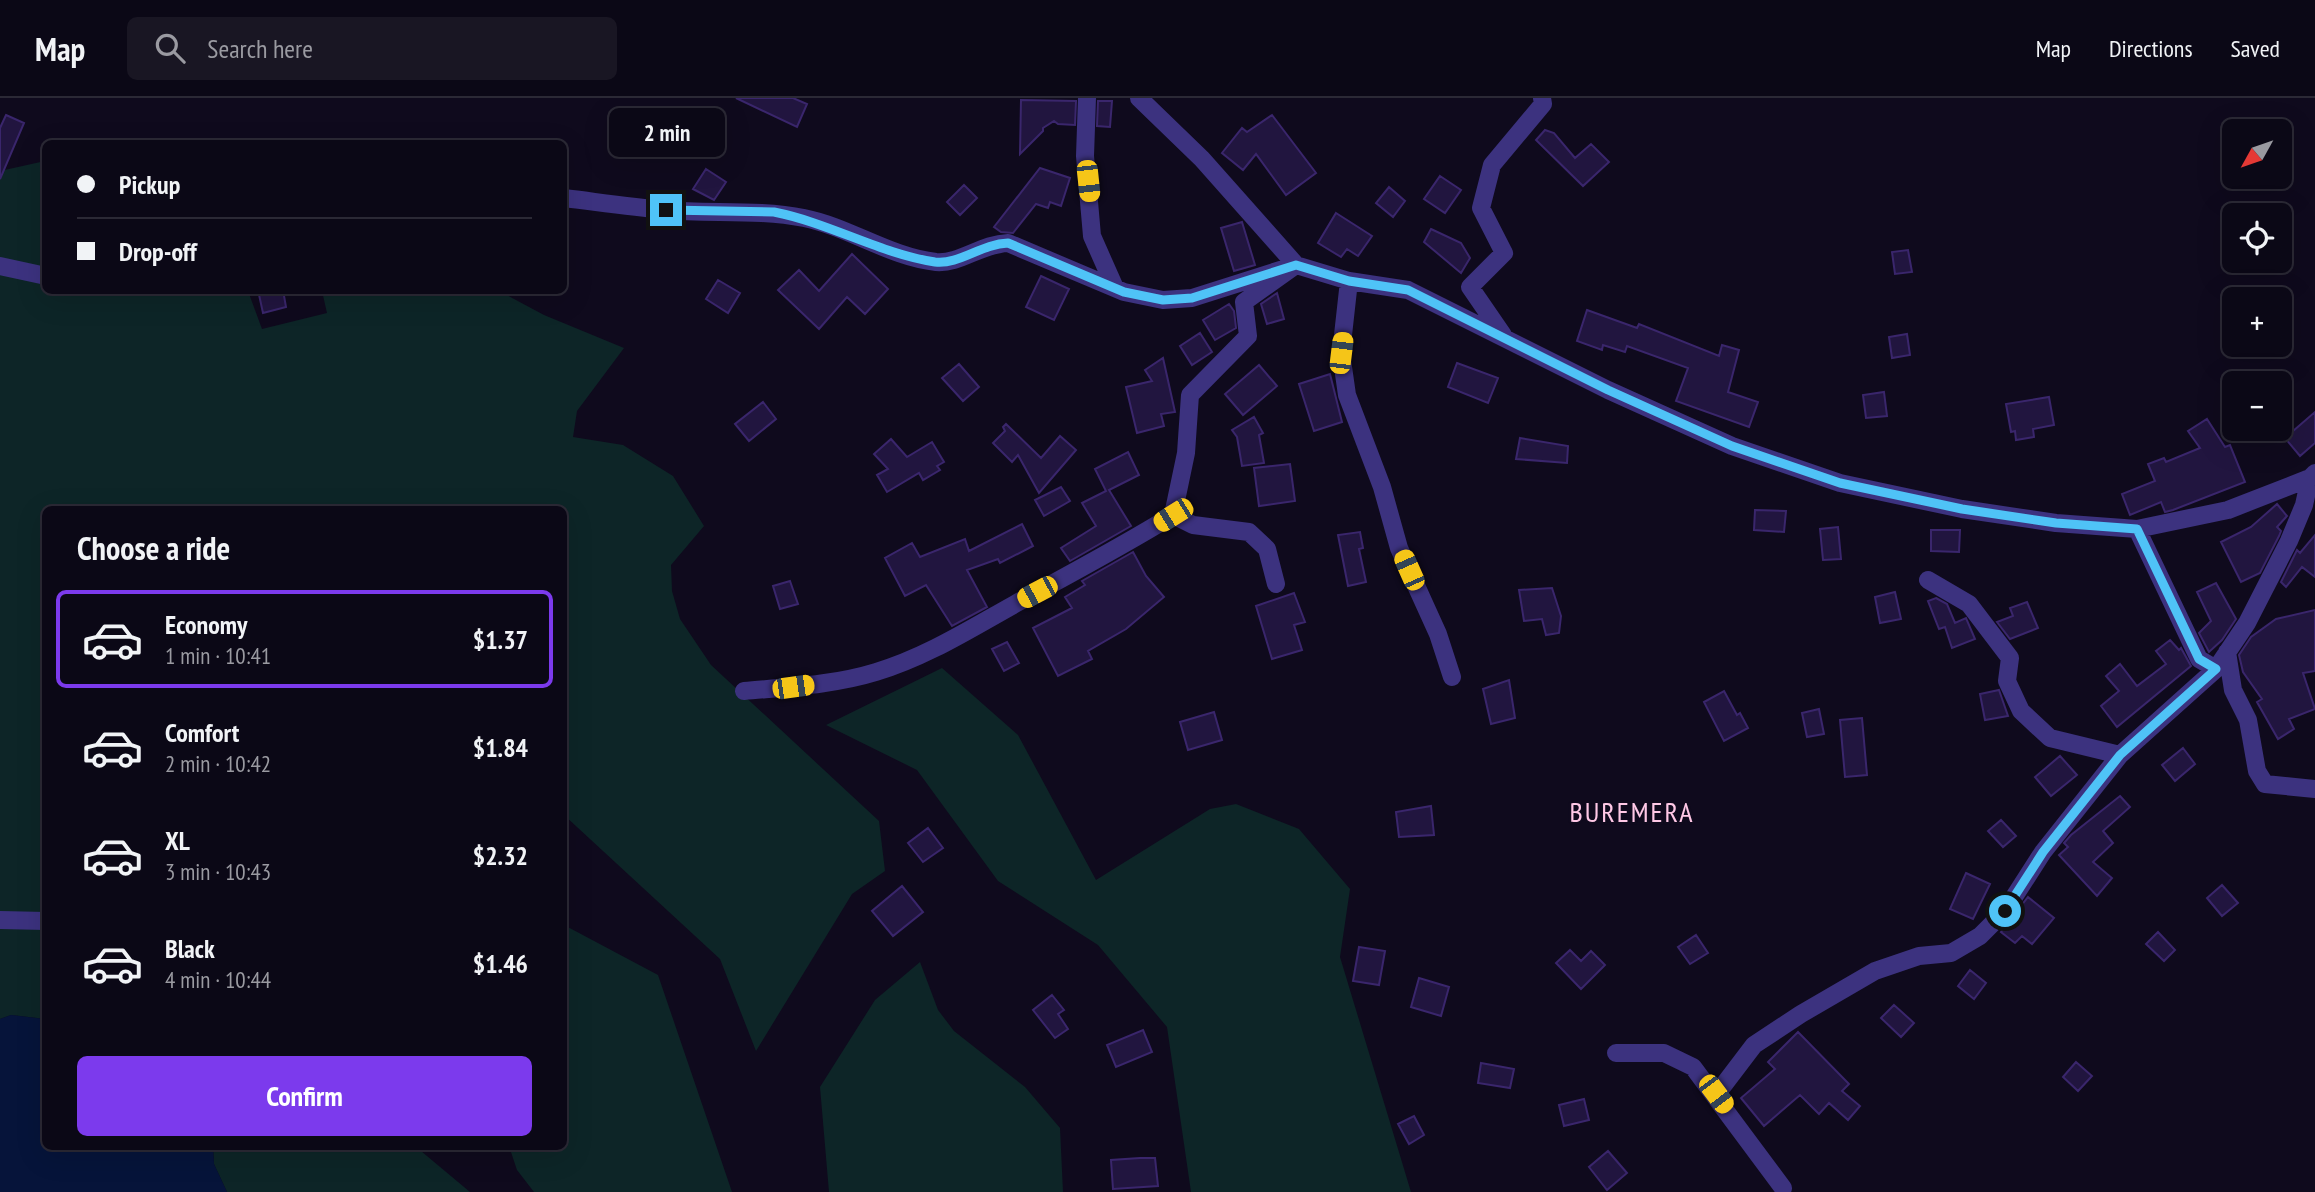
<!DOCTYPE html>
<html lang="en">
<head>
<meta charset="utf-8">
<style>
  :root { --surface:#0b0816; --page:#191623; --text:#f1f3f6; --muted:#9a9aa1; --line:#2b2935; --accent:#7c3aed }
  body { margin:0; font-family:"PT Sans Narrow",sans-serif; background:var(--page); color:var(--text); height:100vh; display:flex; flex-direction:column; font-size:26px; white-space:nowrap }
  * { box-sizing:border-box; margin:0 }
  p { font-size:23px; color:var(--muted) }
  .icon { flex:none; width:38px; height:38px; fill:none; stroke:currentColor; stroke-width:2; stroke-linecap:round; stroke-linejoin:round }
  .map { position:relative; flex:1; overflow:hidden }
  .panel { position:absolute; left:42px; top:408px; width:525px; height:644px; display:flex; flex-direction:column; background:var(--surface); border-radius:10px; box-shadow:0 7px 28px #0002,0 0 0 2px var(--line) }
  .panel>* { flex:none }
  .guide { position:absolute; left:42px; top:42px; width:525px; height:154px; border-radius:10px; box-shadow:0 7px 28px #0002,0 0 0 2px var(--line); display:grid; align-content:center; height:154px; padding:0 35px; background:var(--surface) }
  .needle { width:46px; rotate:230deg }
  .controls { position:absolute; left:2222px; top:21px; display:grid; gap:14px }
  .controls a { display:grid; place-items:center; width:70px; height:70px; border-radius:10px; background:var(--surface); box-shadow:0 7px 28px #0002,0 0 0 2px var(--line); font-size:35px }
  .end { position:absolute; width:32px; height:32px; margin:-16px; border:9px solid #4fc3f7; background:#111; box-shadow:0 0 0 4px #111 }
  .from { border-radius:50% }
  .bubble { position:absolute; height:49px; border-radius:10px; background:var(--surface); box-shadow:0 7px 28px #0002,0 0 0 2px var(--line); font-size:23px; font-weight:700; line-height:49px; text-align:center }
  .car { position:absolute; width:21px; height:42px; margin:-21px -10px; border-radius:9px; box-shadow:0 0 5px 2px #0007; background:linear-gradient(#f5c518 24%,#345 0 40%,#f5c518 0 76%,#345 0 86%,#f5c518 0) }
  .guide b { display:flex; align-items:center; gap:24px; height:66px; font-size:26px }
  .guide b+b { border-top:2px solid var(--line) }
  .guide i { width:18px; height:18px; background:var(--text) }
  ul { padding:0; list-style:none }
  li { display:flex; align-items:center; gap:21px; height:98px; margin:0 14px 10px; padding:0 21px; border:4px solid transparent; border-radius:10px }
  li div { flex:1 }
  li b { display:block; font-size:26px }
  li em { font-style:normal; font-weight:700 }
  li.active { border-color:var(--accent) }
  li>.icon { width:63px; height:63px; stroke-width:1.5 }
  h2 { padding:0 35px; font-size:32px; line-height:84px }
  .action { display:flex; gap:14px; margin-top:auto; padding:14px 35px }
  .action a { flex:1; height:80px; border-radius:10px; background:var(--accent); color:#fff; font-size:28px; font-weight:700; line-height:80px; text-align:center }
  header { display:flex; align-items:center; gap:42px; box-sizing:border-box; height:98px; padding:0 35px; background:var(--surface); border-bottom:2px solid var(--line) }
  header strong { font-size:33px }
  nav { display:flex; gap:38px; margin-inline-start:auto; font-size:24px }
  .search { width:490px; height:63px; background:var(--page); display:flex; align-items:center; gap:18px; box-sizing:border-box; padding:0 24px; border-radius:10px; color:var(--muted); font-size:26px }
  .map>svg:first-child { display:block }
</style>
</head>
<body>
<header>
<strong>Map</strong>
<div class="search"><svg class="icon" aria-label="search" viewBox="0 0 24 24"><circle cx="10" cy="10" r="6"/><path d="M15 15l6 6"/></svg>Search here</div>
<nav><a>Map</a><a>Directions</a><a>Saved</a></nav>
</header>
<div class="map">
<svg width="2315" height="1094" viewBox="0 0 2315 1094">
  <rect width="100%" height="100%" fill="#0f0a1d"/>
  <path fill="#0d2527" d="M45,63L46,192L248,193L262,231L327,215L322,193H499L544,217L624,250L577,313L573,339L623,347L673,378L704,428L671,467L672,493L680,521L711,567L879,723L885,773L852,796L756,953L720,861L564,717V411H46L45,921L11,917L0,921V73Z
    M942,570L1018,637L1096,782L1210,711L1236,706L1299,731L1350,791L1340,859L1411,1094H1191L1167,929L1098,847L998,783L917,672L826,627Z
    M564,827L658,877L732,1094H534L517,1072L509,1048H564Z
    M920,864L938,912L954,933L1025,989L1060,1030L1063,1094H829L820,989L875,902Z
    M213,1048H415L470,1094H227L214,1066Z"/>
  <path fill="#06143a" d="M11,917L45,921L46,1048H213L214,1066L227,1094H0V921Z"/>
  <path fill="#21153f" stroke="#3a266c" stroke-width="2" d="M736,0H793L807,6L797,29Z
    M1021,2L1076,3L1075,27L1058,26L1054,23L1043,30V33L1020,56Z
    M1098,3H1112L1110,29L1097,28Z
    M6,17L24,25L0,81V30Z
    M1272,17L1316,75L1286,97L1256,56L1243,72L1222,55L1242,30L1247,34Z
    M1545,32L1554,35L1575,60L1591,46L1609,64L1583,88L1536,42Z
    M1040,70L1070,80L1061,108L1050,104L1048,110L1036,106L1013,135L1001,134L994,129Z
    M706,71L726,84L714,102L693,91Z
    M1440,78L1461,92L1445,115L1424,101Z
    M964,87L977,100L960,117L947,104Z
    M1389,89L1405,103L1393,119L1376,105Z
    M1336,115L1372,138L1358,158L1347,151L1341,159L1318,145Z
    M1242,124L1255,167L1234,173L1221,130Z
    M1431,131L1461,145L1470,160L1461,175L1424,144Z
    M1908,152L1912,174L1895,176L1892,154Z
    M852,156L888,191L865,216L847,199L819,231L778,192L799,172L819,193Z
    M1041,178L1069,191L1054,222L1026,209Z
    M718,182L740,195L728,215L706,201Z
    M258,192H283L286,209L263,215Z
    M1277,195L1284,221L1267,226L1261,206Z
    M1229,206L1234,213L1236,230L1215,242L1203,222Z
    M1587,212L1637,230L1639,226L1719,258L1722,247L1739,252L1728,294L1758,304L1749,329L1676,303L1688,270L1627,248L1625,254L1603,247L1602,252L1577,243Z
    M1200,235L1212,254L1192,267L1180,248Z
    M1907,236L1910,257L1892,260L1889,239Z
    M1163,260L1175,314L1161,316L1164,328L1137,335L1126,289L1152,283L1145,272Z
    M1457,265L1498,280L1488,305L1448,289Z
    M959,266L979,289L963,303L942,280Z
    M1259,267L1277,288L1243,317L1225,296Z
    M1330,276L1342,324L1314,333L1299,286Z
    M1884,294L1887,318L1866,320L1863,297Z
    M2049,299L2054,327L2033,331L2034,339L2016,342L2015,333L2011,334L2006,306Z
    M763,304L776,321L749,343L735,326Z
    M2315,314V345L2300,358L2285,340Z
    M1254,319L1263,335L1259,337L1264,365L1242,368L1237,339L1232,332Z
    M2207,321L2225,349L2230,347L2245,384L2173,412L2165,414L2161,404L2130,417L2122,396L2155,383L2148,366L2164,360L2166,364L2200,350L2188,333Z
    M1006,326L1041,360L1060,338L1076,352L1039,395L1018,357L1012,364L993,345L1005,333L1003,329Z
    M1520,340L1568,348L1567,365L1516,361Z
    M891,341L907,359L932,344L944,364L937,368L940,372L923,382L919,375L887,394L877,377L888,371L874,356Z
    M1128,354L1139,377L1109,392L1131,428L1070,463L1061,450L1096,428L1082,405L1106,393L1095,371Z
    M1290,366L1295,403L1259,408L1254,370Z
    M1061,389L1070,403L1044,418L1035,402Z
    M2277,406L2287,418L2277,429L2281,433L2279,438L2260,475L2241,484L2221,444L2251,429Z
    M1755,412L1786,413L1784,434L1754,432Z
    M1022,426L1033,448L1000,465L998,461L967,472L987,509L952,528L926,487L905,498L885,460L912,445L920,459L965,441L969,453Z
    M1838,429L1841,461L1823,462L1820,431Z
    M1931,432H1960L1959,454L1931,453Z
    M1360,434L1363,450L1359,451L1366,484L1348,488L1338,437Z
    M2315,437V479L2302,469L2286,489L2281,484L2297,452L2300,455Z
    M1133,454L1146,478L1164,499L1126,531L1088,553L1092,561L1058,578L1033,530L1072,510L1065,499L1085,487L1082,483Z
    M790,483L798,506L780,511L773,488Z
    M2216,485L2236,521L2222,542L2209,554L2199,535L2211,523L2197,494Z
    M1552,490L1561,518L1559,535L1546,537L1542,521L1524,523L1519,492Z
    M1895,494L1901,521L1880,525L1875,499Z
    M1294,495L1305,524L1294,527L1302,552L1272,561L1256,508Z
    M1936,500L1947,506L1955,525L1966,520L1975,541L1952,550L1945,529L1939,531L1928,503Z
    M2027,504L2038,530L2010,541L1997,524L2013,518L2010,510Z
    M2315,512V573L2303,575L2315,611L2289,621L2294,631L2278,641L2257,604L2262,601L2243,574L2239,557L2251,539L2276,521Z
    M2170,542L2179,552L2181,550L2191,568L2117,629L2101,608L2119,593L2106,578L2120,566L2137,588L2166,566L2156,553Z
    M1007,544L1019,565L1004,573L992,551Z
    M1509,582L1515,620L1491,626L1483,591Z
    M1999,592L2008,618L1985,622L1980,596Z
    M1724,593L1737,617L1740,615L1748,630L1724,643L1704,604Z
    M1819,611L1824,636L1807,639L1802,615Z
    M1214,614L1222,642L1188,652L1180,624Z
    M1862,620L1867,677L1845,679L1840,622Z
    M2183,650L2195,666L2175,683L2162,667Z
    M2060,658L2077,677L2051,698L2035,679Z
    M2120,698L2130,709L2103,733L2113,745L2093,764L2112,780L2097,798L2059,757L2068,749L2064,745L2071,737Z
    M1431,708L1434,737L1399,739L1396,714Z
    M2001,722L2016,738L2003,749L1988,733Z
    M928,730L943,750L923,764L908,745Z
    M1966,775L1990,786L1973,821L1950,811Z
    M2222,787L2238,805L2222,818L2207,800Z
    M902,788L923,814L893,838L872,813Z
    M2028,799L2054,820L2032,846L2022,838L2015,845L2001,834Z
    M2158,834L2175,852L2164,863L2146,846Z
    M1696,837L1708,855L1690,866L1678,849Z
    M1359,849L1385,853L1379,887L1353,883Z
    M1570,852L1581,863L1591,853L1605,867L1581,891L1556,865Z
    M1970,872L1986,885L1974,901L1958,888Z
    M1419,880L1449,889L1441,918L1411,909Z
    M1052,897L1064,912L1058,916L1068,931L1055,940L1033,912Z
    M1894,907L1914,925L1901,939L1881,920Z
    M1143,932L1152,954L1116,969L1107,947Z
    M1798,934L1849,986L1842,993L1860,1008L1848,1022L1829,1005L1819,1016L1800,997L1764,1028L1741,1000L1775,971L1768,964Z
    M2076,964L2092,978L2078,993L2063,979Z
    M1481,965L1514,971L1510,990L1478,985Z
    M1584,1001L1589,1022L1564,1028L1559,1007Z
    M1414,1018L1424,1037L1409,1046L1398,1026Z
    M1608,1053L1627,1075L1607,1092L1589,1069Z
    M1140,1060H1155L1158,1088L1113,1091L1111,1062Z"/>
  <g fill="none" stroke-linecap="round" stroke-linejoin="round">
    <path stroke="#3c327f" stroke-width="18" d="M1087,0L1085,58L1092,138L1115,190
      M1139,0L1202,61L1296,167L1244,204L1248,238L1190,297L1186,355L1173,417L1193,427L1249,434L1267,451L1276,486
      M564,100C597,104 631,109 665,112C711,116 758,111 804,120C849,129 890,159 936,164C960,166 981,146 1008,145L1124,194L1163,202L1192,200L1296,167L1349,183L1408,192L1608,292L1732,348L1840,385L1962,411L2056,425L2137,431L2228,412L2310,380L2315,375
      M0,168L46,178
      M1349,183L1341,255L1347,297L1382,389L1399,450L1438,536L1452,579
      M1503,237L1470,189L1504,155L1481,110L1492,67L1543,6L1542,0
      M2137,431L2199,561L2216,571
      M1928,482L1969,506L2010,560L2007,583L2021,613L2050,640L2120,657
      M2227,554L2233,592L2248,622L2257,673L2265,686L2315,691
      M744,593C788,589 834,587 876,574C926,559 970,531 1015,506C1068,477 1121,449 1173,417
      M0,822L46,823
      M1616,955H1664L1693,969L1783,1090
      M1716,997L1754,947L1801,916L1875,873L1919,858L1951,855L1980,838L2005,813L2043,754L2120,657L2216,571L2247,525L2289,443L2304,407L2310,380"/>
  </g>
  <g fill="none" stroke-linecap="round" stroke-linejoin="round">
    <path stroke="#4fc3f7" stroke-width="9" d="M666,112L774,114C830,125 881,156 935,164C959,167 981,146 1008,145L1124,194L1163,202L1192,200L1296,167L1349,183L1408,192L1608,292L1732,348L1840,385L1962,411L2056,425L2137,431L2199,561L2216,571L2120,657L2043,754L2005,813"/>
  </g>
  <g text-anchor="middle" stroke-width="5" stroke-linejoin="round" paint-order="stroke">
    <g font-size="28" letter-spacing="2" fill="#ffc8e6" stroke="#0f0a1d">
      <text x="1632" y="724">BUREMERA</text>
    </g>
  </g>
</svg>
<div class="controls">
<a><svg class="needle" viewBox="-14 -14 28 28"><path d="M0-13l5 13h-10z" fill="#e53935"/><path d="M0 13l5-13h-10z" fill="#9a9aa1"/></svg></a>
<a><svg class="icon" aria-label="locate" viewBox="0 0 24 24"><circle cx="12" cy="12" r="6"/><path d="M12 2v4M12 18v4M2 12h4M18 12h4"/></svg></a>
<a>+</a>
<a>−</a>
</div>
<i class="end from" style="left:2005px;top:813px"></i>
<i class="end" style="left:666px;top:112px"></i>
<div class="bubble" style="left:609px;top:10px;width:116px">2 min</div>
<i class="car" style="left:1088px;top:83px;rotate:174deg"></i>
<i class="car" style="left:1341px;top:255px;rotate:7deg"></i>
<i class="car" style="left:1173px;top:417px;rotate:238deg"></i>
<i class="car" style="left:1409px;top:472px;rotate:336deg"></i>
<i class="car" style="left:1037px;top:494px;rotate:242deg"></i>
<i class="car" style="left:793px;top:589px;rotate:82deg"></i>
<i class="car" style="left:1716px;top:996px;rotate:143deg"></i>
<div class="guide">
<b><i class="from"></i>Pickup</b>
<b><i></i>Drop-off</b>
</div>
<section class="panel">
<h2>Choose a ride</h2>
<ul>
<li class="active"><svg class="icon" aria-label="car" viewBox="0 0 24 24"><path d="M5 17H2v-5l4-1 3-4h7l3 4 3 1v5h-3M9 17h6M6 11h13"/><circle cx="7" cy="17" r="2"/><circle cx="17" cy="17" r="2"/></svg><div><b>Economy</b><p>1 min · 10:41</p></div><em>$1.37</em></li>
<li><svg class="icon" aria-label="car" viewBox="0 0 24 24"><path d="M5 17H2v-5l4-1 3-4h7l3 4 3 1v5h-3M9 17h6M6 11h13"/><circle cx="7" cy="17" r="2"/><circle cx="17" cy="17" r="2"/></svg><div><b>Comfort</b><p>2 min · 10:42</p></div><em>$1.84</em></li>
<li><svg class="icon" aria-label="car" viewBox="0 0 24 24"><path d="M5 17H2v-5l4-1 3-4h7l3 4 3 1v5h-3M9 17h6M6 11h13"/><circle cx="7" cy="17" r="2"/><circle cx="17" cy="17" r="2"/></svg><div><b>XL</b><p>3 min · 10:43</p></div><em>$2.32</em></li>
<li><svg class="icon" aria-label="car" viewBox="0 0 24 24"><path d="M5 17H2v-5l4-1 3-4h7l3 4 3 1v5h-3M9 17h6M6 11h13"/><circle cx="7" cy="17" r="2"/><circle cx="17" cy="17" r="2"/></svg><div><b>Black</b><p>4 min · 10:44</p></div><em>$1.46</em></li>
</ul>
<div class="action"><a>Confirm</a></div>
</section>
</div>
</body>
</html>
